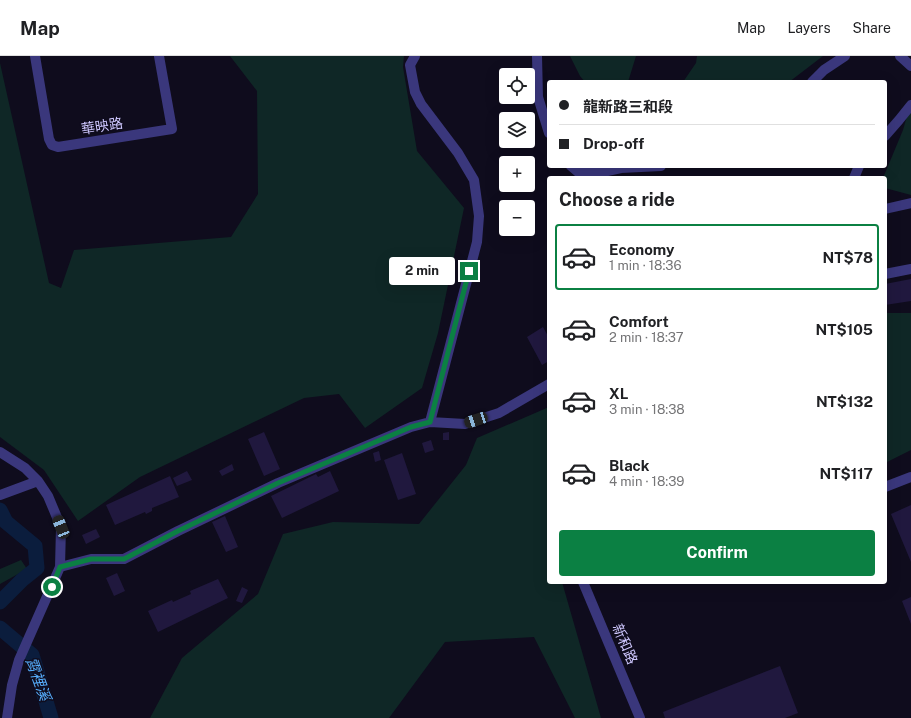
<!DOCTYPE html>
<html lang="en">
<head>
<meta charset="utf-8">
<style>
  :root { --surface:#fff; --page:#f2f2f2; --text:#202124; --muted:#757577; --line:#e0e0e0; --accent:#0b8043 }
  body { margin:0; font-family:"Public Sans","Noto Sans TC",sans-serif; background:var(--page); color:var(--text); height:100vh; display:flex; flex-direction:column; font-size:15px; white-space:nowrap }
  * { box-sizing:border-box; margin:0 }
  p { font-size:13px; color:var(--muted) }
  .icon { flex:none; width:22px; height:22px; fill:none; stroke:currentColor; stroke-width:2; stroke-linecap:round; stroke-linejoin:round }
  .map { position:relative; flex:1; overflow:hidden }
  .details { position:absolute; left:547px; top:120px; width:340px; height:408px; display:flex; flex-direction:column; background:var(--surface); border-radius:4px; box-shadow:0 4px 16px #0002 }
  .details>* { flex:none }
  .hud { position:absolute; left:547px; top:24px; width:340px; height:88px; border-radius:4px; box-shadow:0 4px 16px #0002; display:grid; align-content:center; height:88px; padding:0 12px; background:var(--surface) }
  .fabs { position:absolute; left:499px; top:12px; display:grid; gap:8px }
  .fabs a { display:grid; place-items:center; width:36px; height:36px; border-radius:4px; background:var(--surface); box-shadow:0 4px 16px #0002; font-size:20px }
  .end { position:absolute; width:18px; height:18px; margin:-9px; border:5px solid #0b8043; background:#fff; box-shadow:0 0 0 2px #fff }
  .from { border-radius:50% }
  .bubble { position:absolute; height:28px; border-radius:4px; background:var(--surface); box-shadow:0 4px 16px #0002; font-size:13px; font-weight:700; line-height:28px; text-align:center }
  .car { position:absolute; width:12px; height:24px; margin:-12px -6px; border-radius:5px; box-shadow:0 0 3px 1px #0007; background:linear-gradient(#222 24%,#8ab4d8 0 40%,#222 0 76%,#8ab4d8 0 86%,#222 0) }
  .hud b { display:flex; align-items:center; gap:14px; height:38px; font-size:15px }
  .hud b+b { border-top:1px solid var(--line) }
  .hud i { width:10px; height:10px; background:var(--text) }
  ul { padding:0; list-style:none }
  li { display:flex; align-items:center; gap:12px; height:66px; margin:0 8px 6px; padding:0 4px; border:2px solid transparent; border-radius:4px }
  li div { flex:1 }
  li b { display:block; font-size:15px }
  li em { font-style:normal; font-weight:700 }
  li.selected { border-color:var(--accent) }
  li>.icon { width:36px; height:36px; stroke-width:1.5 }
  h2 { padding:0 12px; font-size:18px; line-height:48px }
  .cta { display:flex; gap:8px; margin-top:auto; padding:8px 12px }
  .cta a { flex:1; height:46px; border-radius:4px; background:var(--accent); color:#fff; font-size:16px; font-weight:700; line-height:46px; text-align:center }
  header { display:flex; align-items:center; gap:24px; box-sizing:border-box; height:56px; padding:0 20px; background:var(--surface); border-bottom:1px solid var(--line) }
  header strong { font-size:19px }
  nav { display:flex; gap:22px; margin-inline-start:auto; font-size:14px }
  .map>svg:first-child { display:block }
</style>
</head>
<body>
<header>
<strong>Map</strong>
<nav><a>Map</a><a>Layers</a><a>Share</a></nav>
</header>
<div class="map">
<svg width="911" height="662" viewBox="0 0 911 662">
  <rect width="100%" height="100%" fill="#0f0c1d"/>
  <path fill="#0f2726" d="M230,0H404L403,11L417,95L464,152L438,277L422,332L365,372L339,338L304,342L140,421L78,465L44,414L0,381V7L49,227L61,232L74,194L231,181L258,138L257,35Z
    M570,0H636L628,26H585L580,20Z
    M697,0H823L789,26H683L696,7Z
    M911,46V139L885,132V122H883L903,74Z
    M911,257V394L885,407V257Z
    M549,351V526H562L601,662H575L534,581L445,586L389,662H150L182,602L258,538L283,478L333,466L419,468L466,409L477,382Z
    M21,504L27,513L0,528V513Z"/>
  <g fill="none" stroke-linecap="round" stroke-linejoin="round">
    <path stroke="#0b1d3d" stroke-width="15" d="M0,454L6,466L35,490L37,512L22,524L0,546
      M0,572L32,599L51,662"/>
  </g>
  <path fill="#20183e" d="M911,223V245L885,249V228Z
    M543,271L549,282V305L542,309L527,281Z
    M264,376L280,413L264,420L248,383Z
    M449,376V384H443V377Z
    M431,384L434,394L425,397L422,387Z
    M379,395L381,404L375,406L373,397Z
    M402,397L416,438L398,444L384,404Z
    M232,408L234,414L222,420L219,415Z
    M187,415L192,424L177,430L173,422Z
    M330,415L339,435L282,462L271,440L316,418L318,421Z
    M170,420L179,441L152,452V455L146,458L145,456L115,469L106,449Z
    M911,449V506L891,458Z
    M225,460L238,491L226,496L212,466Z
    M96,473L100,481L86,488L82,479Z
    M117,517L125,535L114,540L106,522Z
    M218,523L228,542L158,576L148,555L172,544L173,546L191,538L190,535Z
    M242,531L248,534L242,547L236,545Z
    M911,541V568L902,545Z
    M780,610L798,657L785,662H665L663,656Z"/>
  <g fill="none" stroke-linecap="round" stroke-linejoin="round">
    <path stroke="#3a377c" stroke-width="10" d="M35,0L49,83L52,89L58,91L172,73L159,0
      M415,0L410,9L415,36L421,48L458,97L474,124L479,160L477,186L430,366
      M537,0L538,41L549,77
      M900,0L911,10
      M812,26L824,14L845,0
      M885,80L899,64L911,49
      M571,110L578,116L598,117L621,112L661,110
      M854,122L859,110
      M885,153L911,147
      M885,218L911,213
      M0,396L25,412L38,425L48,440L61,471L60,511L19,604L12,629L7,662
      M885,431L911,421
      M0,439L38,425
      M60,511L91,503H124L178,475L278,427L411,371L430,366L465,368L499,357L549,328
      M583,526L640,662"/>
  </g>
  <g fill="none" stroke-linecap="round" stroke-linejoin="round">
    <path stroke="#0b8043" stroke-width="5" d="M52,531L60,511L91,503H124L178,475L278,427L411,371L430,366L469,215"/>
  </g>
  <g text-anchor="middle" stroke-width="3" stroke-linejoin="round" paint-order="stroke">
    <g font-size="14" fill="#cfc8ff" stroke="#0f0c1d">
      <text transform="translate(102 70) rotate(-9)" y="5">華映路</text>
      <text transform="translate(625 588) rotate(67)" y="5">新和路</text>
    </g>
    <g font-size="15" font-style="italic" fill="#57affe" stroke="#0f0c1d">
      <text transform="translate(38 623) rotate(70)" y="5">霄裡溪</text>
    </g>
  </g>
</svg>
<div class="fabs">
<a><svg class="icon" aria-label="locate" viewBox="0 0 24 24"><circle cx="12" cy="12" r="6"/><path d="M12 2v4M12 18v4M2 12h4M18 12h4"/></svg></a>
<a><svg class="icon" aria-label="layers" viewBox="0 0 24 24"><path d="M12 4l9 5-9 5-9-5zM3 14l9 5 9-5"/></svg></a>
<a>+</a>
<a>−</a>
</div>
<i class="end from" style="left:52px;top:531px"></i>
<i class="end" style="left:469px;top:215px"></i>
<div class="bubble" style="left:389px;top:201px;width:66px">2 min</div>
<i class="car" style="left:476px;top:364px;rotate:252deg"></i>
<i class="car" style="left:61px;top:471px;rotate:338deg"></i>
<div class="hud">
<b><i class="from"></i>龍新路三和段</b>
<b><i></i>Drop-off</b>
</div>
<section class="details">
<h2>Choose a ride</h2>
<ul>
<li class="selected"><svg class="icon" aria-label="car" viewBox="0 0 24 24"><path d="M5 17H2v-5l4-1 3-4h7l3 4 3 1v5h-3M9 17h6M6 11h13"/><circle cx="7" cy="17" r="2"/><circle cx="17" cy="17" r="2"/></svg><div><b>Economy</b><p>1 min · 18:36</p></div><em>NT$78</em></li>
<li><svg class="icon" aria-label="car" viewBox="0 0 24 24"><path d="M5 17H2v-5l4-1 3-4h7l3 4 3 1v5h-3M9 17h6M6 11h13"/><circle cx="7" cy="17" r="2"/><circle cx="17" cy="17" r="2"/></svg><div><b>Comfort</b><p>2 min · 18:37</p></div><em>NT$105</em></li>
<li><svg class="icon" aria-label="car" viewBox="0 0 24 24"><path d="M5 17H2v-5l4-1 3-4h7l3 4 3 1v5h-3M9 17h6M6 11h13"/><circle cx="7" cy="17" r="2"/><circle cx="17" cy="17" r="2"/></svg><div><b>XL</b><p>3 min · 18:38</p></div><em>NT$132</em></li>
<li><svg class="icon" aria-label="car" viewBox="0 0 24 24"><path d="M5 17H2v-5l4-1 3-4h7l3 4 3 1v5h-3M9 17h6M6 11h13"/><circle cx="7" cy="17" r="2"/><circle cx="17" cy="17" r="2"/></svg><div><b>Black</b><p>4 min · 18:39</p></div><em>NT$117</em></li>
</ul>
<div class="cta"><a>Confirm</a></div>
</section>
</div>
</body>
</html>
